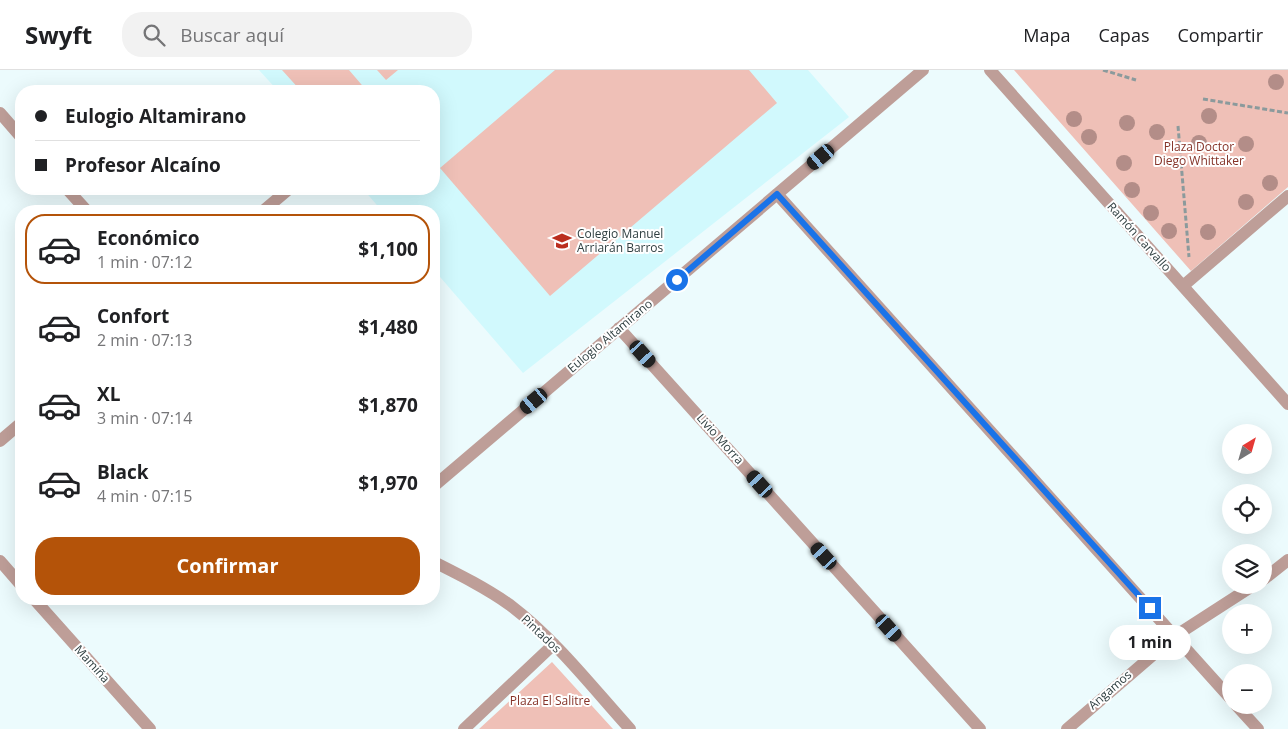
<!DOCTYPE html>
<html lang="es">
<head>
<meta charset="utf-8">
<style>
  :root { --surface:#fff; --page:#f2f2f2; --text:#202124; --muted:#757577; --line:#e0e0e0; --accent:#b45309 }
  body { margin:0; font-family:"Open Sans",sans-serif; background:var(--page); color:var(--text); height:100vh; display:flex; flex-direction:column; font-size:19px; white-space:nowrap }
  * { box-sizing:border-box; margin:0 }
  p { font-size:16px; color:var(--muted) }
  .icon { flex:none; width:28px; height:28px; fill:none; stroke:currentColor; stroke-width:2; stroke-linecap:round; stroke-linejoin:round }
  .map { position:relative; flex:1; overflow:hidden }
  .side { position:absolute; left:15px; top:135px; width:425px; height:400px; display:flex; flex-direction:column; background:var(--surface); border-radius:20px; box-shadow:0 5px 20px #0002 }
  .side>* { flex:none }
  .top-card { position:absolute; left:15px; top:15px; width:425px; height:110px; border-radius:20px; box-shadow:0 5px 20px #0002; display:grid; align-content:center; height:110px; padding:0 20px; background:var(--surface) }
  .needle { width:32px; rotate:37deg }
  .fabs { position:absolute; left:1222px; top:354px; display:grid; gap:10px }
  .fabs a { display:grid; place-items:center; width:50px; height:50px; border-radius:50%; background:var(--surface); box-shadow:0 5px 20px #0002; font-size:25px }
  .end { position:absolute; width:22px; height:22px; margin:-11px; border:6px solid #1a73e8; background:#fff; box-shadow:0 0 0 2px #fff }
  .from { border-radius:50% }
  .bubble { position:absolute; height:35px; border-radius:18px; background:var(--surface); box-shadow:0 5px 20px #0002; font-size:16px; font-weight:700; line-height:35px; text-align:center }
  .car { position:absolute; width:15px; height:30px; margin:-15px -8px; border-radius:6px; box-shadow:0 0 4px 1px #0007; background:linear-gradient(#222 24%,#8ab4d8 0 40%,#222 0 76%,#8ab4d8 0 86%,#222 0) }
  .top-card b { display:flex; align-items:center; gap:18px; height:48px; font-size:19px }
  .top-card b+b { border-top:1px solid var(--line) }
  .top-card i { width:12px; height:12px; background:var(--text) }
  ul { padding:9px 0 0; list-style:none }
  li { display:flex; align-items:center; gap:15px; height:70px; margin:0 10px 8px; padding:0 10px; border:2px solid transparent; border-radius:20px }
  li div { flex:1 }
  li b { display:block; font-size:19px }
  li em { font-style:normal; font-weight:700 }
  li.current { border-color:var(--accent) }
  li>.icon { width:45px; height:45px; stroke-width:1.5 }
  .button { display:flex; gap:10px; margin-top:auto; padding:10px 20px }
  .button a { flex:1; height:58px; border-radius:20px; background:var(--accent); color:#fff; font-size:20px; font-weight:700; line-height:58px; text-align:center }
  header { display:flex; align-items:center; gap:30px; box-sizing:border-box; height:70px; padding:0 25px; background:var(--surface); border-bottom:1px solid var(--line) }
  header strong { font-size:24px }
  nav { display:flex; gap:28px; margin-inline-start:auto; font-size:18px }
  .search { width:350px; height:45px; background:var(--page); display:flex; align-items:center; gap:12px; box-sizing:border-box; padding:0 18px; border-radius:20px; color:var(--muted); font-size:19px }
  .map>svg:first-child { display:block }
</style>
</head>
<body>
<header>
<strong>Swyft</strong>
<div class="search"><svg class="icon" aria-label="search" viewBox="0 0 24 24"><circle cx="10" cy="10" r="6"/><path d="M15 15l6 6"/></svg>Buscar aquí</div>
<nav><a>Mapa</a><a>Capas</a><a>Compartir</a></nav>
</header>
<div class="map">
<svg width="1288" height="659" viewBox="0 0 1288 659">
  <rect width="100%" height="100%" fill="#ecfbfd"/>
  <path fill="#d1f9fd" d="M259,0H808L849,47L523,303L434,200V141H382L363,119H434V21H278Z"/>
  <path fill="#efc0b7" d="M282,0H349L367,21H301Z
    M377,0H398L386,10Z
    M555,0H749L777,33L550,226L440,98Z
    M1014,0H1288V117L1191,201Z
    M552,592L613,659H479Z"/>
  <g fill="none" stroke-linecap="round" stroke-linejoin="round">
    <path stroke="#8b9a9c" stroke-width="3" stroke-dasharray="5 2.5" stroke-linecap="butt" d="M1103,0L1136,10
      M1203,29L1288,43
      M1178,56L1189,187"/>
    <path stroke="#be9e98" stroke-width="12" d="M990,0L1288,334
      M0,43L21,67
      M67,119L87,141
      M777,124L1231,629
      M263,141L289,119
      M1183,216L1288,126
      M619,258L980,659
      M0,371L21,353
      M434,416L923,0
      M0,491L21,515
      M434,492C460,505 486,518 510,535C556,570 592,617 630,659
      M1264,509L1288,490
      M34,529L150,659
      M1236,635L1258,659
      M464,659L554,574
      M1067,659L1175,566L1254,515"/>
  </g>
  <g fill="#b38d88">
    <circle cx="1276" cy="12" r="8"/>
    <circle cx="1209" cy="46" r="8"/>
    <circle cx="1074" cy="49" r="8"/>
    <circle cx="1127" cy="53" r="8"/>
    <circle cx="1157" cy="62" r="8"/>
    <circle cx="1089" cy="67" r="8"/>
    <circle cx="1199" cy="73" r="8"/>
    <circle cx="1246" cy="74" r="8"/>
    <circle cx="1124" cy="93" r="8"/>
    <circle cx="1270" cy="113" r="8"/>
    <circle cx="1132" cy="120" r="8"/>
    <circle cx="1246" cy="132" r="8"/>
    <circle cx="1151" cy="143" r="8"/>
    <circle cx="1169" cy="161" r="8"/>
    <circle cx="1208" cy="162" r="8"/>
  </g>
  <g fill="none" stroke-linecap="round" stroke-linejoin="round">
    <path stroke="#1a73e8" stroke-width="6" d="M677,210L777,124L1150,538"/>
  </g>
  <defs>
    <g id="school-bare" transform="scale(1.5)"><path d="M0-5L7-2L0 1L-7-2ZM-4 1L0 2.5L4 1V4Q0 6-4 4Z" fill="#bb2e1f" stroke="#fff" stroke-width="2.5" paint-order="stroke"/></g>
  </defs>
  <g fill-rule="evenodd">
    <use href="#school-bare" x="562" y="171"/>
  </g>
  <g text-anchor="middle" stroke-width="4" stroke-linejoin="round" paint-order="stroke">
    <g font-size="12" fill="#853328" stroke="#fff">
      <text x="1199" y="81">Plaza Doctor<tspan x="1199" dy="14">Diego Whittaker</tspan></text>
      <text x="550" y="635">Plaza El Salitre</text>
    </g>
    <g font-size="12" fill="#2f3f41" stroke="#fff" text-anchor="start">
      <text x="577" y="168">Colegio Manuel<tspan x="577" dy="14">Arriarán Barros</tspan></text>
    </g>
    <g font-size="12" fill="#2f3f41" stroke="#fff">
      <text transform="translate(1139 167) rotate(48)" y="4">Ramón Carvallo</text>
      <text transform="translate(610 266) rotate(-40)" y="4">Eulogio Altamirano</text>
      <text transform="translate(720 369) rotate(48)" y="4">Livio Morra</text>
      <text transform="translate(541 564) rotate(43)" y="4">Pintados</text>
      <text transform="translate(92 594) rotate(48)" y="4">Mamiña</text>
      <text transform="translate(1110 620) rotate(-41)" y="4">Angamos</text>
    </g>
  </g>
</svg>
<div class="fabs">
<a><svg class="needle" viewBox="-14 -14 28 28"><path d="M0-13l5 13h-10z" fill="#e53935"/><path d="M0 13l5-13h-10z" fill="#757577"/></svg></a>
<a><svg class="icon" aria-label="locate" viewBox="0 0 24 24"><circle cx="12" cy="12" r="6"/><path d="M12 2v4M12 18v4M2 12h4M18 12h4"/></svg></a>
<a><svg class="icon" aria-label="layers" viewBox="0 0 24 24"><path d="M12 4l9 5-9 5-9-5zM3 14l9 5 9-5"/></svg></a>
<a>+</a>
<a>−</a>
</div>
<i class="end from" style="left:677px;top:210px"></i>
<i class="end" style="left:1150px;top:538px"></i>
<div class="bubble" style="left:1109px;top:555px;width:82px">1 min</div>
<i class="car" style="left:821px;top:87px;rotate:230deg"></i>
<i class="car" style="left:643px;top:284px;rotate:138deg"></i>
<i class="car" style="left:534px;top:331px;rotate:230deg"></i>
<i class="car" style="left:760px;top:414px;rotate:318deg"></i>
<i class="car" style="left:824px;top:486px;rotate:318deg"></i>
<i class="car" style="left:889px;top:558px;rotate:138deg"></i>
<div class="top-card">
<b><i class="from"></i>Eulogio Altamirano</b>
<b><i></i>Profesor Alcaíno</b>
</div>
<section class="side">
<ul>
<li class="current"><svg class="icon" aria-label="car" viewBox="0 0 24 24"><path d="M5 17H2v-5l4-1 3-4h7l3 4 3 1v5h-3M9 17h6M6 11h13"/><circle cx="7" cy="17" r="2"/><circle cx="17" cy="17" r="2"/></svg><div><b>Económico</b><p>1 min · 07:12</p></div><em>$1,100</em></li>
<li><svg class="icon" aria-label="car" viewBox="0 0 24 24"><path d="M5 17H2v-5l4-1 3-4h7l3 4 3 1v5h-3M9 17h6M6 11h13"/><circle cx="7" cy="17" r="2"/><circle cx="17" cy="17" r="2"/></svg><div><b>Confort</b><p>2 min · 07:13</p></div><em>$1,480</em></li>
<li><svg class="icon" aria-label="car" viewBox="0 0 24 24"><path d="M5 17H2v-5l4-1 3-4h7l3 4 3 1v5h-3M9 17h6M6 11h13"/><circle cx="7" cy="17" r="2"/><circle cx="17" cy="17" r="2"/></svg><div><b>XL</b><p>3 min · 07:14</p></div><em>$1,870</em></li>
<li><svg class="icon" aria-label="car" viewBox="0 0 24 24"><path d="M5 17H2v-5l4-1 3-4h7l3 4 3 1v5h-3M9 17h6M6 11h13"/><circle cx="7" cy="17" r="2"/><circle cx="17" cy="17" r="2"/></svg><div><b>Black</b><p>4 min · 07:15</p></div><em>$1,970</em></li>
</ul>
<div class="button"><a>Confirmar</a></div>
</section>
</div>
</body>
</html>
